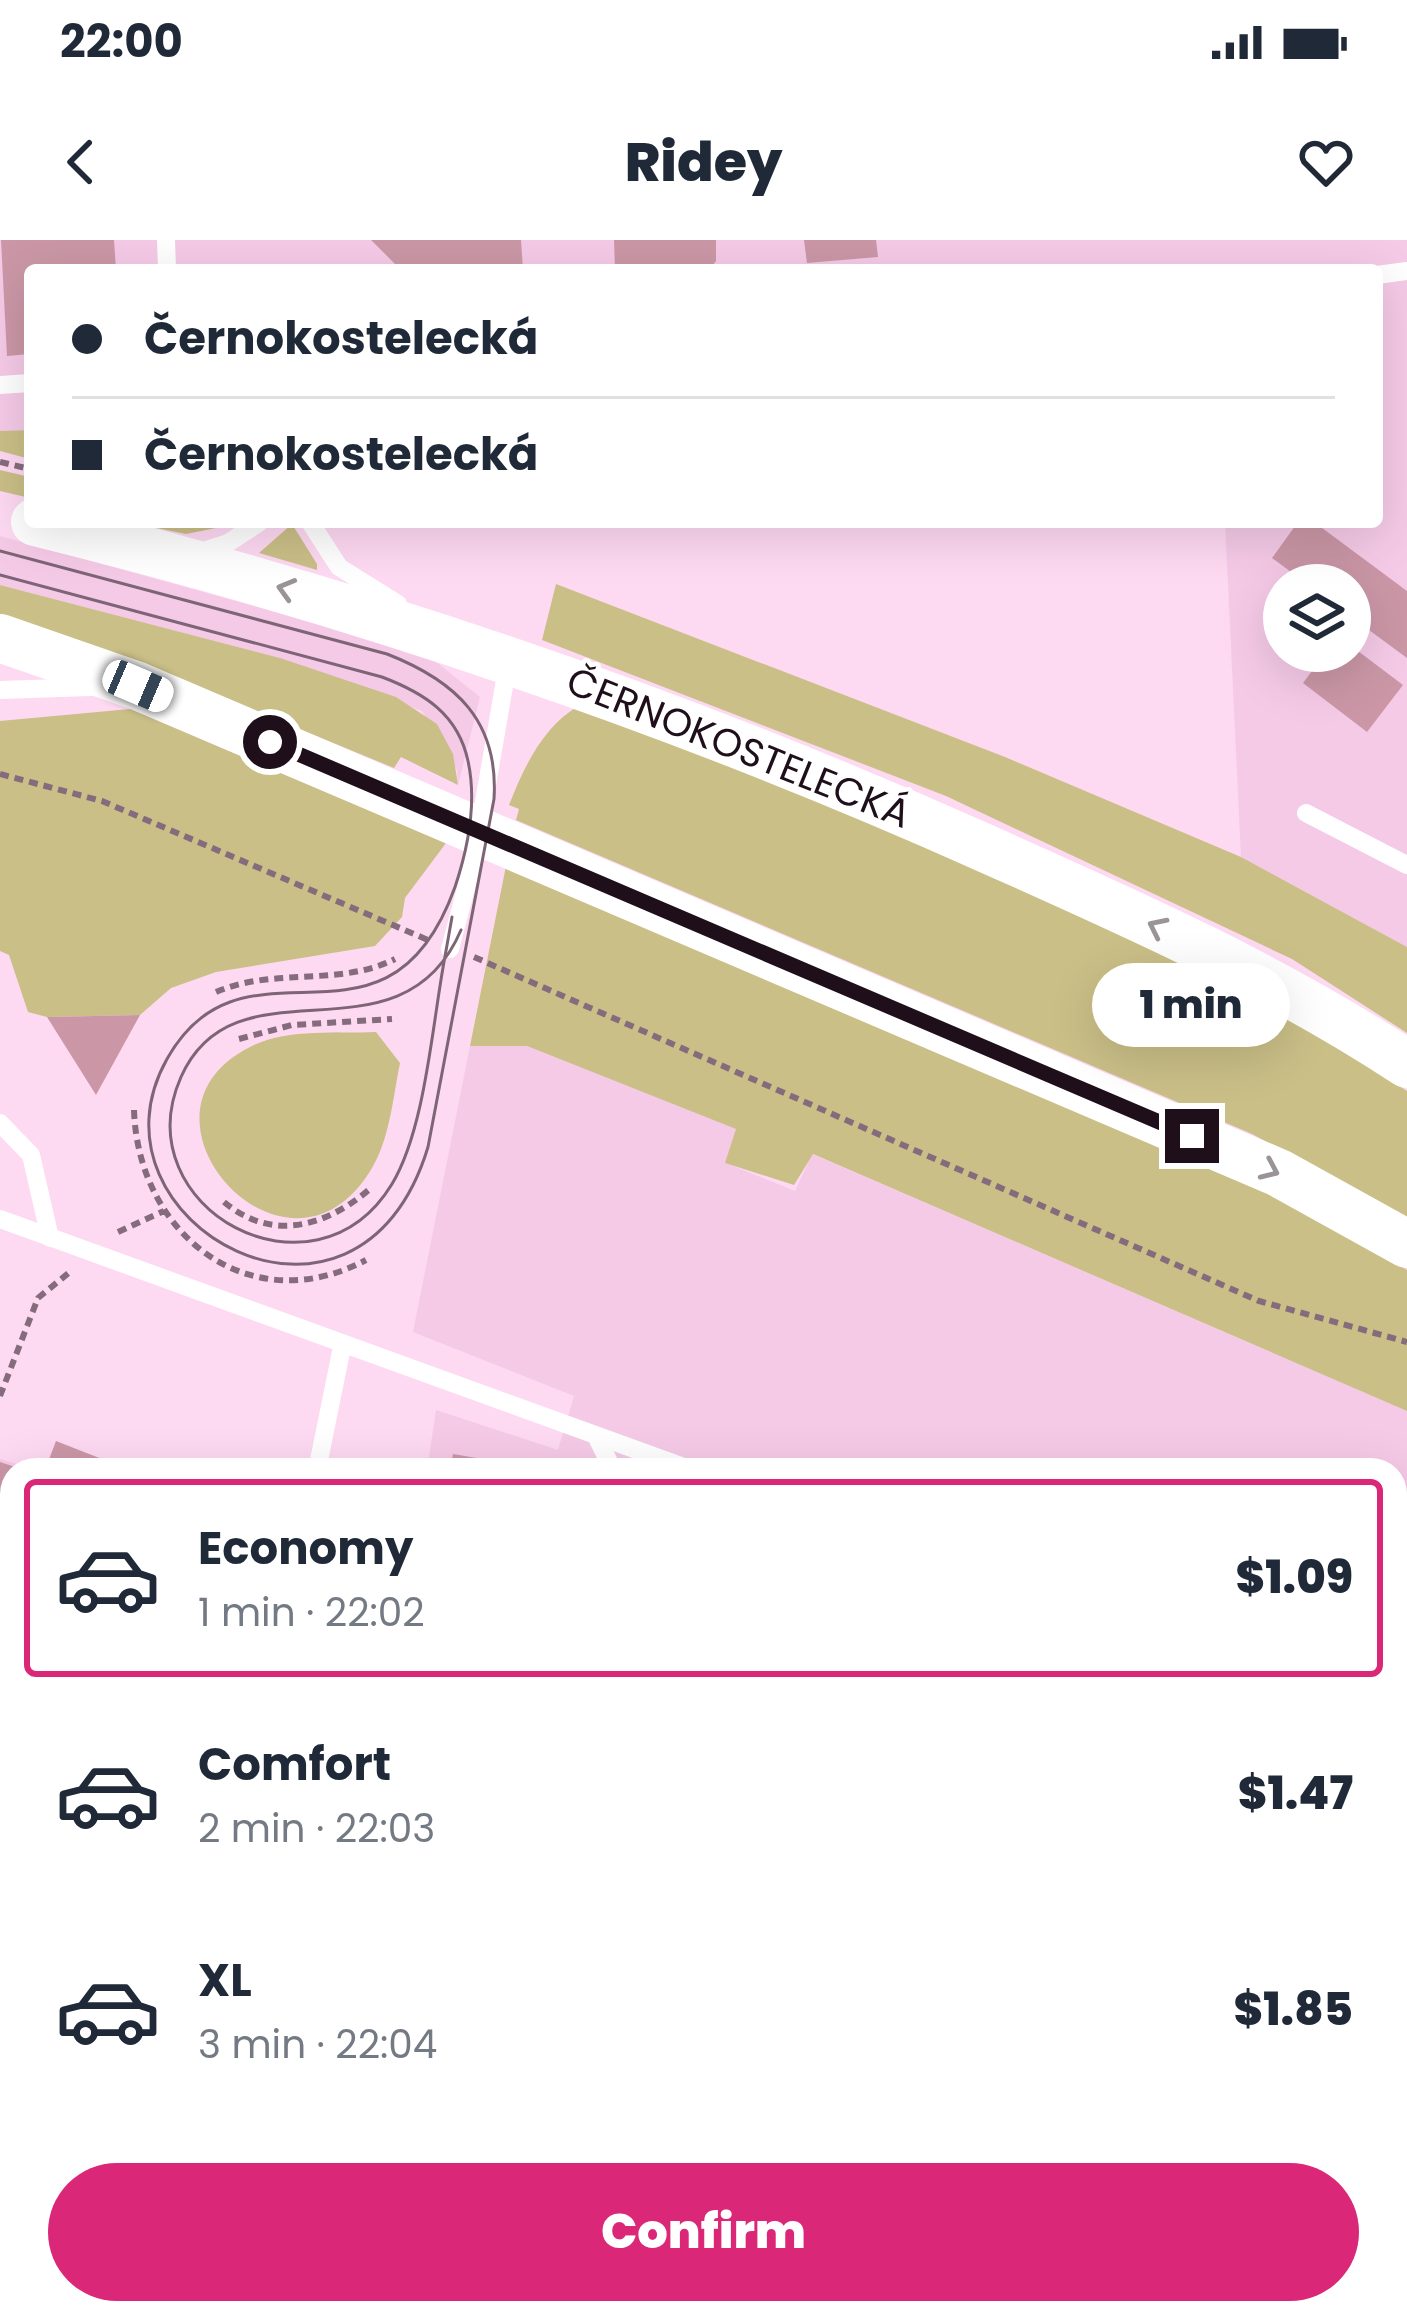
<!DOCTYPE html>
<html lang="en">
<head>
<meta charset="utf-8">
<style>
  :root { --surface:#fff; --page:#f6f6f7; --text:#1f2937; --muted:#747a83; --line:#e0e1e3; --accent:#db2777 }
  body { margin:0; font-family:Poppins,sans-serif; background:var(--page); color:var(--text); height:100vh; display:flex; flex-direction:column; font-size:45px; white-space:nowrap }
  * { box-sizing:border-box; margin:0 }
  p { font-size:39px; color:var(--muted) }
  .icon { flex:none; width:66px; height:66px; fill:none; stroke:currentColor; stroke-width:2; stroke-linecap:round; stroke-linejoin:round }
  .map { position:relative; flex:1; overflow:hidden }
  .details { position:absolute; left:0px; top:1218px; width:1407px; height:867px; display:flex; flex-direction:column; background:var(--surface); border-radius:36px 36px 0 0; box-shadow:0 12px 48px #0002 }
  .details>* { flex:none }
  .hud { position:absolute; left:24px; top:24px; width:1359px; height:264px; border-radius:12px; box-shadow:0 12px 48px #0002; display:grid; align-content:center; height:264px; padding:0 48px; background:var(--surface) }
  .controls { position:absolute; left:1263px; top:324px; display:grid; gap:24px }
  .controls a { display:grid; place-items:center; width:108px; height:108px; border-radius:50%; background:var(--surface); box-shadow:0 12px 48px #0002; font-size:60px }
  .end { position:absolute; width:54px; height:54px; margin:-27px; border:15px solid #1e0f1a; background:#fff; box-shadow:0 0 0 6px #fff }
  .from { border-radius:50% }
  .bubble { position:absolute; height:84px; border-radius:42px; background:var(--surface); box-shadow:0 12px 48px #0002; font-size:39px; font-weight:800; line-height:84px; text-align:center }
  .car { position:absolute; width:36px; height:72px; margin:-36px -18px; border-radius:15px; box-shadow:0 0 9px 3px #0007; background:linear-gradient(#fff 24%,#345 0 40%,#fff 0 76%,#345 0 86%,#fff 0) }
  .hud b { display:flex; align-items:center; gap:42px; height:114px; font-size:45px }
  .hud b+b { border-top:3px solid var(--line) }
  .hud i { width:30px; height:30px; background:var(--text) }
  ul { padding:21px 0 0; list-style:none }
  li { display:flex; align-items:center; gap:36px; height:198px; margin:0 24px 18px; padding:0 24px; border:6px solid transparent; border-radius:12px }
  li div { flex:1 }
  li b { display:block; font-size:45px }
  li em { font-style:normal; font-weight:800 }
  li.current { border-color:var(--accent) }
  li>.icon { width:108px; height:108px; stroke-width:1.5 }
  .action { display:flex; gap:24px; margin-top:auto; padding:24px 48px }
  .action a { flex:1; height:138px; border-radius:72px; background:var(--accent); color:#fff; font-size:48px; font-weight:800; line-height:138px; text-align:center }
  .status { display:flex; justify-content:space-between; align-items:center; height:84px; padding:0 60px; background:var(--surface); direction:ltr }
  .status svg { height:33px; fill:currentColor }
  header { display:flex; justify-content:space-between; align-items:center; height:156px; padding:0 48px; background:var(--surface); font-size:54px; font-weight:800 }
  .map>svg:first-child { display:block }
</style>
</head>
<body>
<div class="status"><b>22:00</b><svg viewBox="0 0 49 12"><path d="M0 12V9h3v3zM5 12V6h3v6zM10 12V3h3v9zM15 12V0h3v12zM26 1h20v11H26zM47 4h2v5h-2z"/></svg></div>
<header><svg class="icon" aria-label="back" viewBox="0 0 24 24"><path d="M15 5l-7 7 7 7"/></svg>Ridey<svg class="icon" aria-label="heart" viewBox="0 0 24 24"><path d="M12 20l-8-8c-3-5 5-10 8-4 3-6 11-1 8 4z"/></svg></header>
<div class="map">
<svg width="1407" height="2083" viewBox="0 0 1407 2083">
  <rect width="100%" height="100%" fill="#fed9f2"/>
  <path fill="#f5cae7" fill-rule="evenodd" d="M0,0H1407V707L1241,617L1225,282H1377V30H30V190L0,191ZM1284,345H1350V411H1284Z
    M0,296L425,413L480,457L458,545L457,530L422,471L280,418L0,345Z
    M470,806H527L737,889L726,923L795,951L812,914L1407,1171V2083H0V1219L37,1230H12V2073H1395V1230H427L436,1170L558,1210L574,1156L413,1092Z"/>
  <path fill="#cabf87" d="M30,190V219L0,211V191Z
    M0,230L30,237V258L0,251Z
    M128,282L226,286L186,294Z
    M292,284L317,324V330L259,313Z
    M556,344L1005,517L1241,617L1407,707V793L1292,719L946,556L542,400Z
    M0,345L280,418L396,457L437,484L453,514L458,545L401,517L394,528L142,424L0,375Z
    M580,465C862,573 1154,685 1407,851V977L1252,894L516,580L519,569L509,565C524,527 543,486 580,465Z
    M130,469L446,603L405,658L402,677L375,706L216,732L171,748L140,775L47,777L28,772L9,715L0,711V481Z
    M506,626L1285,957L1407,1030V1171L813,914L794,945L725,923L736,889L527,806H470Z
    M376,792L400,823C393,857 390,898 372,928C289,1069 113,875 250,807C286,788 336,794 376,792Z"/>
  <path fill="#cb97a7" d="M1,0H114L116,30H30V114L7,116Z
    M371,0H521L523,30H401Z
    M614,0H716V21L709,30H615Z
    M804,0H876L878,17L807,23Z
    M1298,282H1314L1407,351V418L1350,376V345H1309L1272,318Z
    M1350,405L1403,445L1367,492L1303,443L1327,411H1350Z
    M140,775L96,855L47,777Z
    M56,1201L130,1230H45Z
    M453,1214L535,1228V1230H450Z
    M0,1222L21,1229L12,1230V1303L0,1299Z
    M0,1456L12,1459V1566L0,1564Z
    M723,2073H854L845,2083H714Z"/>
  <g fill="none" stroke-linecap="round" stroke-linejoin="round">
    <path stroke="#856c7d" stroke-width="6" stroke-dasharray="9 6" stroke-linecap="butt" d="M0,222L30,229
      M0,534L102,561L428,700
      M474,717L1259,1061L1407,1102
      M216,752C274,727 339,747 395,719
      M239,799L292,785L392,779
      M134,870C138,994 249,1082 366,1020
      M224,962C273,1003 328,986 372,947
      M118,992L164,971
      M0,1156L38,1058L71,1031"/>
    <path stroke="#fff" stroke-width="18" d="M166,0L167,30
      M1377,35L1407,31
      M0,145L30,143
      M310,282L339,327L398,364
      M200,312L228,303L260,282
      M0,450L91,447
      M1306,573L1407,625
      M450,709L475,614L508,423
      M0,883L31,915L50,998
      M0,979L692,1230
      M598,1200L613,1230
      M317,1230L342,1107
      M1395,2040L1407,2050
      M61,2083L69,2073"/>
    <path stroke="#fff" stroke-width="36" d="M0,1779L12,1790"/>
    <path stroke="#fff" stroke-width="48" d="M35,282C363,363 679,471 987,609C1131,673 1275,737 1407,824
      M0,398L138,446L1279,933L1407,1004"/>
    <path stroke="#7d6576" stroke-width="3" d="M0,311L387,414C456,441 499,481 494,559L428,907C358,1139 75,982 167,819C245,680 387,837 455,647C468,608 477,562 468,521C458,474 424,453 382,437L0,335
      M452,677L444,722C432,787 425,889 392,944C314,1072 123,968 181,837C236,713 401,831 461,690"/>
  </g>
  <defs><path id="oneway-chevron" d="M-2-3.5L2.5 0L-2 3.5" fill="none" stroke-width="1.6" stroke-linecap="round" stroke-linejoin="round" transform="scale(3)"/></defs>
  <g stroke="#9a9398">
    <use href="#oneway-chevron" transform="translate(286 349) rotate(-164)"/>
    <use href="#oneway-chevron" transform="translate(1157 687) rotate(-154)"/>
    <use href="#oneway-chevron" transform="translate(1270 930) rotate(24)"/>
  </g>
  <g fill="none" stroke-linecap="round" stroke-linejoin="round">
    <path stroke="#1e0f1a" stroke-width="15" d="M270,502L1192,896"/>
  </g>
  <g text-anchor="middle" stroke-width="9" stroke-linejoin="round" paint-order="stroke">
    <g font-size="39" fill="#1e0f1a" stroke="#fff">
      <text transform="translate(739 507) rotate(22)" y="14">ČERNOKOSTELECKÁ</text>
    </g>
  </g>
</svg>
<div class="controls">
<a><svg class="icon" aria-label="layers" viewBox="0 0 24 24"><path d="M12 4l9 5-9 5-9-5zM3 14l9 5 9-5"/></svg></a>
</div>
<i class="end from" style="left:270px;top:502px"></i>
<i class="end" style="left:1192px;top:896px"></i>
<div class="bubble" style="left:1092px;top:723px;width:198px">1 min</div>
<i class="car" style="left:138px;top:446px;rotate:113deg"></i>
<div class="hud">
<b><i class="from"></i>Černokostelecká</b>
<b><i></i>Černokostelecká</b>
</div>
<section class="details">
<ul>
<li class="current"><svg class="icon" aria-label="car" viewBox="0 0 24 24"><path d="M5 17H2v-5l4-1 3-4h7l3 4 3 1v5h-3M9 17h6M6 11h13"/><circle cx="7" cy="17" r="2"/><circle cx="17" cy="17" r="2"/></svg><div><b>Economy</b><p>1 min · 22:02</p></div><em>$1.09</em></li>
<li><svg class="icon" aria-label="car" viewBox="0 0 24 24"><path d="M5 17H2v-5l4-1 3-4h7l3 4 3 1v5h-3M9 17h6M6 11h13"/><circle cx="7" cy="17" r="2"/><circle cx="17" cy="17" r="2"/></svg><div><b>Comfort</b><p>2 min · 22:03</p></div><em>$1.47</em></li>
<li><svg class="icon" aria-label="car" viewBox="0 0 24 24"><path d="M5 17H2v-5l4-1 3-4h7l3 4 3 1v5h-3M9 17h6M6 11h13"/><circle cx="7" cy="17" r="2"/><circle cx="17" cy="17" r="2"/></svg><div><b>XL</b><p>3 min · 22:04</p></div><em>$1.85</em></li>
</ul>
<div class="action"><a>Confirm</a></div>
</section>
</div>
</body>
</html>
